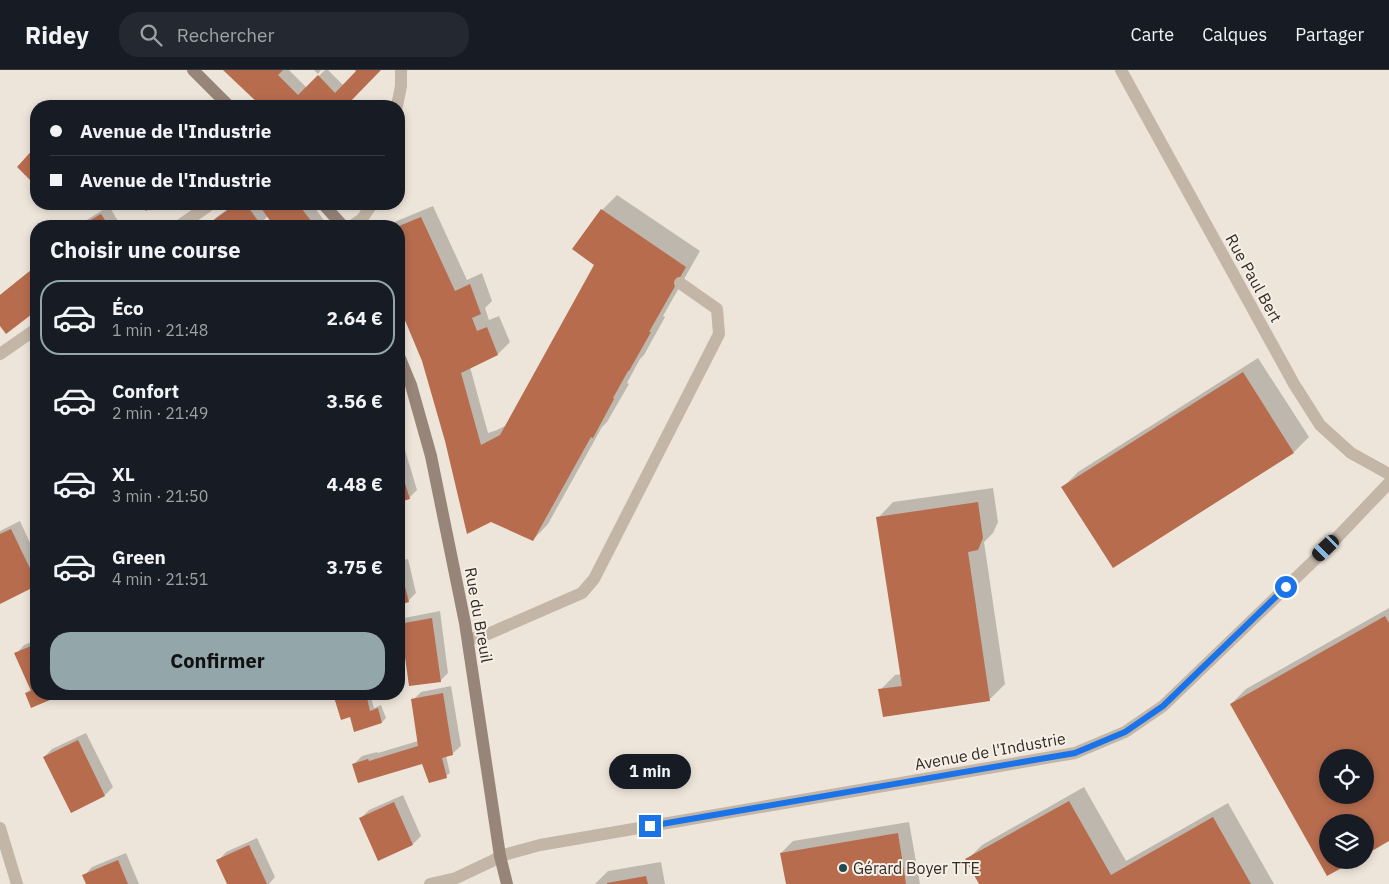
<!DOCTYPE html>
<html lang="fr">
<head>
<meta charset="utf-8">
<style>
  :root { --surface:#171b24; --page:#242831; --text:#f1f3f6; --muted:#9ea1a6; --line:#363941; --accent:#93a6aa }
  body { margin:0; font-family:"IBM Plex Sans",sans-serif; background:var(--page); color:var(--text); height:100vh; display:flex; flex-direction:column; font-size:19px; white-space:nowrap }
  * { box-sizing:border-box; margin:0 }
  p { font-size:16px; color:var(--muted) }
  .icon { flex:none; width:28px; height:28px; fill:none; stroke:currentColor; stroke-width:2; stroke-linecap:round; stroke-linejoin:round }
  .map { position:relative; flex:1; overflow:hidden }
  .sheet { position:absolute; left:30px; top:150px; width:375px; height:480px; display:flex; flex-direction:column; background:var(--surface); border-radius:20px; box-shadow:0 2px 8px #0003 }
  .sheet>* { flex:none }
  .banner { position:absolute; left:30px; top:30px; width:375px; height:110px; border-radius:20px; box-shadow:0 2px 8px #0003; display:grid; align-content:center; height:110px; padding:0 20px; background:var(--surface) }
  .tools { position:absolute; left:1319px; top:679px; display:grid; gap:10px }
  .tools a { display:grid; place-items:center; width:55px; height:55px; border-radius:50%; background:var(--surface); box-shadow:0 2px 8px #0003; font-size:25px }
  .end { position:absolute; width:22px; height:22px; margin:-11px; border:6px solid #1a73e8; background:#fff; box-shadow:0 0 0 2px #fff }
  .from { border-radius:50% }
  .bubble { position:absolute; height:35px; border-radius:18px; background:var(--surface); box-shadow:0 2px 8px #0003; font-size:16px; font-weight:800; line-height:35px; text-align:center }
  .car { position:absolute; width:15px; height:30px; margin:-15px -8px; border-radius:6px; box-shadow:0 0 4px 1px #0007; background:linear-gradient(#222 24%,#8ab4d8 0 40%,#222 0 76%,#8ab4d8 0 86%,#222 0) }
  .banner b { display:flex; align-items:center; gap:18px; height:48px; font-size:19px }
  .banner b+b { border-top:1px solid var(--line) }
  .banner i { width:12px; height:12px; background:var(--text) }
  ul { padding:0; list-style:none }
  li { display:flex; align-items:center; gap:15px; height:75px; margin:0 10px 8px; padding:0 10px; border:2px solid transparent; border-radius:20px }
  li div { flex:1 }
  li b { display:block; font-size:19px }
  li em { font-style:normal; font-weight:800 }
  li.on { border-color:var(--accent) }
  li>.icon { width:45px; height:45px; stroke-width:1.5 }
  h2 { padding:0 20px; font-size:22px; line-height:60px }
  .primary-button { display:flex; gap:10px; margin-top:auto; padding:10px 20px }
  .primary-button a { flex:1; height:58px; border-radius:20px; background:var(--accent); color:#111; font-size:20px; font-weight:800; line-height:58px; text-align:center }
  header { display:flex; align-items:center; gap:30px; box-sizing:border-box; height:70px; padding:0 25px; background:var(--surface); border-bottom:1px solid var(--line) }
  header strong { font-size:24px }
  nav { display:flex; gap:28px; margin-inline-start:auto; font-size:18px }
  .search { width:350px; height:45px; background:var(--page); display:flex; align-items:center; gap:12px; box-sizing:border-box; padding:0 18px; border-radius:20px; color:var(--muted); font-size:19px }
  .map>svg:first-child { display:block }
</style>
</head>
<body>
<header>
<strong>Ridey</strong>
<div class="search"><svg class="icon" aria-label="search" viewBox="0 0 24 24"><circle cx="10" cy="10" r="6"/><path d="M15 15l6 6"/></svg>Rechercher</div>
<nav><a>Carte</a><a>Calques</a><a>Partager</a></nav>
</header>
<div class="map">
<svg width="1389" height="814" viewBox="0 0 1389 814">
  <rect width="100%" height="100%" fill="#eee5da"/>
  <path fill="#0003" fill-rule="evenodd" d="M225,0H289L307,18L325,0H328L344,16L358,2L357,0H380L345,36H263Z
    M314,0H321L318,4Z
    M617,125L700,181L663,246L665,247L644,285L640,289L627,313L629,314L607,352L602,357L548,454L533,470L449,383L423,290L399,233V156H385L433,136L467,210L482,203L492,231L485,238L489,250L499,246L510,272L498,284L470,297L488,363L497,360L507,355L595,194L602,140Z
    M235,134H312L328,156H276L268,146L257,156H211L209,154L218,146Z
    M109,136L121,156H72L81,151L82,153Z
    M36,196V239L6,263L0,254V225Z
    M1258,288L1309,367L1294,382L1063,417L1078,402Z
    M399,360L417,420L409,428L399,431Z
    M993,418L998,452L993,463L984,472L1005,614L990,629L880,620L895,605L902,604L878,448L893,432Z
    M20,451L36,486V515L0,532V461Z
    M408,489L416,523L408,531L399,534V491Z
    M1389,538V770L1365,783V752H1328V790H1353L1328,805L1231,634L1246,619ZM1328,688H1365V725H1328Z
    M440,541L448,603L440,611L404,571L399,573V549Z
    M36,570V624H61L32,637L26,623L31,619L16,584L24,575Z
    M451,616L461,676L452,684L446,686L450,703L446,706L427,692L354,694L362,686L377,682L378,683L418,671L413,630L421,622ZM442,687V690L430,693Z
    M335,624H370L374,638L381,635L386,648L382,652L350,646L342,648Z
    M86,663L113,717L105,725L44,687L52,679Z
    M1084,717L1126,791L1228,733L1274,814H981L967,790L982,775Z
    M403,725L421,766L413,774L361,748L369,740Z
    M909,752L920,814H787L781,783L793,771Z
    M257,768L275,807L269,814H228L218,791L226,782Z
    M126,783L139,814H87L84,806L92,797Z
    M661,792L665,814H595L608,801Z"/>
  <path fill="#b76c4e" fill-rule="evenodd" d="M223,0H283L278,5L298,25L318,5L335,23L356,1L355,0H381L346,36H261Z
    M36,76V116L17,97Z
    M139,134H154L146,141Z
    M236,134H246L261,155L209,156L208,154Z
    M258,134H298L315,156H274Z
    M601,139L686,197L649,262H651L629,301H628L613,328L614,329L593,368L591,367L533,471L491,452L467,464L445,371L422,291L399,236V156L421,147L455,221L470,214L481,244L472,248L477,261L487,257L498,285L461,303L481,375L500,365L594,195L572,179Z
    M101,144L109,156H80Z
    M36,196V241L6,264L0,256V225Z
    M1243,302L1294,383L1113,498L1061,417Z
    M399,395L410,429L399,432Z
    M978,432L983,468L978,480L968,482L990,631L883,647L878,619L902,616L876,447Z
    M11,459L36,511V516L0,534V464Z
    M399,494L409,532L399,535Z
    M1385,546L1389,553V771L1365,785V752H1328V790H1356L1327,806L1230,634ZM1328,688H1365V725H1328Z
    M432,548L441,612L409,616L403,573L399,574V554Z
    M36,574V624H64L31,638L25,623L31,621L14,583Z
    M443,623L453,685L442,688L447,708L429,713L422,694L358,713L352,694L368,689L369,691L418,676L411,629Z
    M333,624H366L370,641L378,638L382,653L354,662L350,647L341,650Z
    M78,670L105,726L71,743L43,687Z
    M1069,731L1111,805L1213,747L1251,814H979L965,789Z
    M394,732L413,775L378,791L359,748Z
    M898,763L906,814H786L780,783Z
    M249,775L267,814H227L216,790Z
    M118,790L128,814H86L82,805Z
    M646,806L648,814H607V813Z"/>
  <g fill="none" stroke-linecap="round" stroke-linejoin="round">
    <path stroke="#c4b6a7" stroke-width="12" d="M468,570L488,564L582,523L594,509L719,264L717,239L680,213"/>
    <path stroke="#c4b6a7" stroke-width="12" d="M1121,0L1294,314L1320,355L1351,383L1389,404
      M397,36L401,16V0
      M179,156L211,134
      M352,156L362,149L372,134
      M0,284L36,259
      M0,758L17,814
      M430,814L456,808L492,791L500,786L540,775L1075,683L1125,662L1163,636L1327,478L1389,413"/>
    <path stroke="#988579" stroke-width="12" d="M193,0L229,36
      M323,134L343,156
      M399,286L411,315L431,386L465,553L500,786L507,814"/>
  </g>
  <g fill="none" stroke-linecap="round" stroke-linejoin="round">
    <path stroke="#1a73e8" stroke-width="6" d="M650,756L1075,683L1125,662L1163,636L1286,517"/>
  </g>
  <circle fill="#21494e" stroke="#f6efe5" stroke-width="2" cx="843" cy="798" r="5"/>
  <g text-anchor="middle" stroke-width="4" stroke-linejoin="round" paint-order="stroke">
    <g font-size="16" fill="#322b27" stroke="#f6efe5">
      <text transform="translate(1254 208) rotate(61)" y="6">Rue Paul Bert</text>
      <text transform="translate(479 545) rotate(80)" y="6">Rue du Breuil</text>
      <text transform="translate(990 681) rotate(-10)" y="6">Avenue de l'Industrie</text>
    </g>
    <g font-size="16" fill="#322b27" stroke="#f6efe5" text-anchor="start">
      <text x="853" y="804">Gérard Boyer TTE</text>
    </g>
  </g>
</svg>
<div class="tools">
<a><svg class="icon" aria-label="locate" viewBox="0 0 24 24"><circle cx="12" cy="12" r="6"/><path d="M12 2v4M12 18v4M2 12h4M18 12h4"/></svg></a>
<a><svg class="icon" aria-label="layers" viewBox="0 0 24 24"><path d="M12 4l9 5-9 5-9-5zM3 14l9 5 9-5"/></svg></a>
</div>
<i class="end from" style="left:1286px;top:517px"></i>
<i class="end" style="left:650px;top:756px"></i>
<div class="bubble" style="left:609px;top:684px;width:82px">1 min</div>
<i class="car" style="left:1326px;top:478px;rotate:226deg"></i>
<div class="banner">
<b><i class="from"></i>Avenue de l'Industrie</b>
<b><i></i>Avenue de l'Industrie</b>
</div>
<section class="sheet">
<h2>Choisir une course</h2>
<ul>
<li class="on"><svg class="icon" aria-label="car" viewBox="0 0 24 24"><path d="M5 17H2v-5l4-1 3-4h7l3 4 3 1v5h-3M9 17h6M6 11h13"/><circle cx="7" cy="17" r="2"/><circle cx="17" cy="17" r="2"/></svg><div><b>Éco</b><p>1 min · 21:48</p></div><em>2.64 €</em></li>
<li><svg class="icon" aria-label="car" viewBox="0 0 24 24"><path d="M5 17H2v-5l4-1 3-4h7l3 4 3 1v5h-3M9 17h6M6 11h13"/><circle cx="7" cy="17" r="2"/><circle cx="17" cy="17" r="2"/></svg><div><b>Confort</b><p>2 min · 21:49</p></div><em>3.56 €</em></li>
<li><svg class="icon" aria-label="car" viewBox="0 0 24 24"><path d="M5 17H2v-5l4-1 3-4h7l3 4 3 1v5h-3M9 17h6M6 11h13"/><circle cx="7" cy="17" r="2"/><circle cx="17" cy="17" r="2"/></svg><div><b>XL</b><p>3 min · 21:50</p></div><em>4.48 €</em></li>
<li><svg class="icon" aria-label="car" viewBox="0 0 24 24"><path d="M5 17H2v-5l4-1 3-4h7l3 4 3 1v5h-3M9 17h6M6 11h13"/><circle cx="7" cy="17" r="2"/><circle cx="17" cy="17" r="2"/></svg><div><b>Green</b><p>4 min · 21:51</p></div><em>3.75 €</em></li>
</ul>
<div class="primary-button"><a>Confirmer</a></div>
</section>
</div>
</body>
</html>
